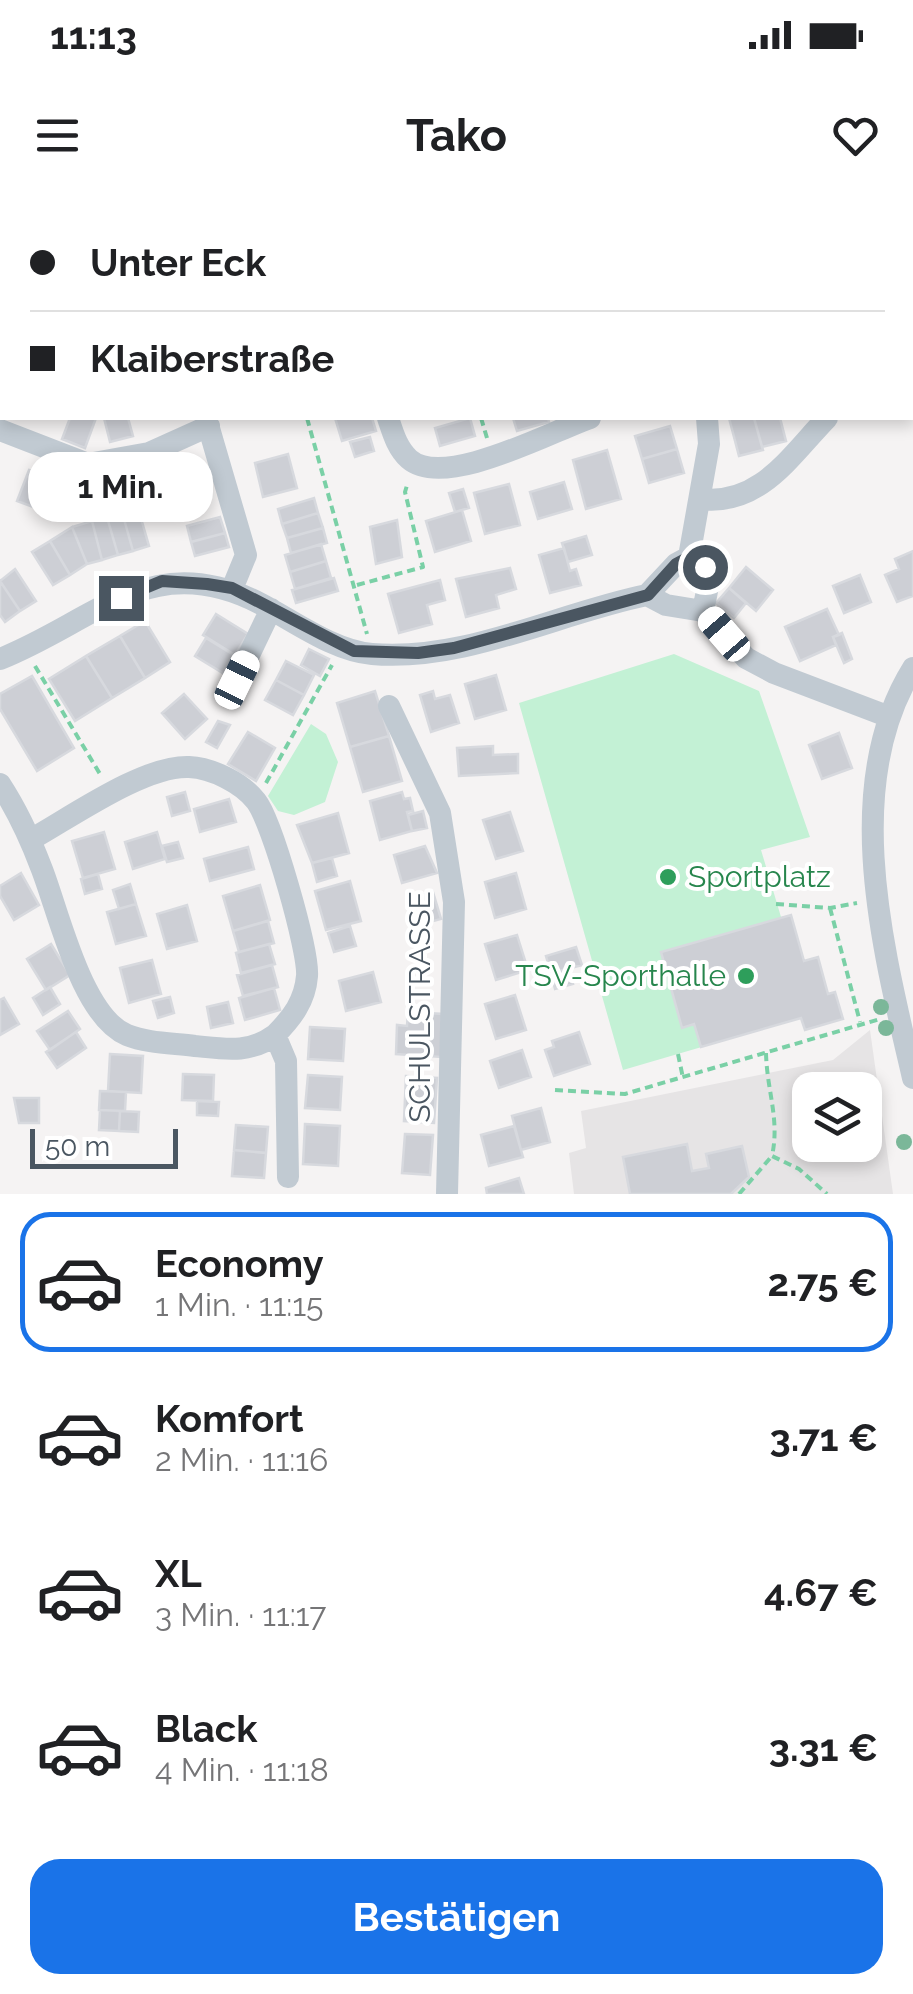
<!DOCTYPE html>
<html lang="de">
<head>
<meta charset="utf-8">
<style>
  :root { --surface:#fff; --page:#f6f6f6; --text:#202124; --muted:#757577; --line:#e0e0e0; --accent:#1a73e8 }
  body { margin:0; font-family:Raleway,sans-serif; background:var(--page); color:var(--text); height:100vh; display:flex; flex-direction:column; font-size:38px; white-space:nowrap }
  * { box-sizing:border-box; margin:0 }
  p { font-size:32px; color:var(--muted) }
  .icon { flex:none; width:55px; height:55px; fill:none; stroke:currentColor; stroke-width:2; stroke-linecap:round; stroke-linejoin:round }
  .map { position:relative; height:994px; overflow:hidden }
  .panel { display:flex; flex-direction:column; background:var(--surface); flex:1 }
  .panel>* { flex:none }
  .hud { position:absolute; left:0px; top:0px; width:915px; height:220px; box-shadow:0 5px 15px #0003; display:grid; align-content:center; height:220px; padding:0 30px; background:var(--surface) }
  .tools { position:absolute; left:792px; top:872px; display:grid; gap:20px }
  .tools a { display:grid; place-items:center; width:90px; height:90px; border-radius:20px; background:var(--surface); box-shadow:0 5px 15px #0003; font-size:50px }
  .scale { position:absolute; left:30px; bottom:25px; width:148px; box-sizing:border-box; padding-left:10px; border:5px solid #4a5661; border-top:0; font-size:28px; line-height:35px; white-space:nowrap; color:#4a5661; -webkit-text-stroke:8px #fff; paint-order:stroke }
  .end { position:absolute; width:45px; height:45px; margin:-22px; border:12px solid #4a5661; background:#fff; box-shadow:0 0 0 5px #fff }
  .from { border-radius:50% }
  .bubble { position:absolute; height:70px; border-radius:30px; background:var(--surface); box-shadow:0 5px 15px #0003; font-size:32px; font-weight:700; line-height:70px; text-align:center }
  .car { position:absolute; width:30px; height:60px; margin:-30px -15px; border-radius:12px; box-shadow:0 0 8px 2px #0007; background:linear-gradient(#fff 24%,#345 0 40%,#fff 0 76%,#345 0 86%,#fff 0) }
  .hud b { display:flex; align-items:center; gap:35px; height:95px; font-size:38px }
  .hud b+b { border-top:2px solid var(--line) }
  .hud i { width:25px; height:25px; background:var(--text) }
  ul { padding:18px 0 0; list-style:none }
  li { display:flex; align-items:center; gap:30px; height:140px; margin:0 20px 15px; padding:0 10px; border:5px solid transparent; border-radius:30px }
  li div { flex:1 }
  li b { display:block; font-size:38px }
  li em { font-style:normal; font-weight:700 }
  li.on { border-color:var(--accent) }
  li>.icon { width:90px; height:90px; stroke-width:1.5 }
  .cta { display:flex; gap:20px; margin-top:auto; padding:20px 30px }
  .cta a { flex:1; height:115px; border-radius:30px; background:var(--accent); color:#fff; font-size:40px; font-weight:700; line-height:115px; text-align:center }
  .status { display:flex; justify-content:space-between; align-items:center; height:70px; padding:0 50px; background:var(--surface); direction:ltr }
  .status svg { height:28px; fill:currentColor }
  header { display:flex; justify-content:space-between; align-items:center; height:130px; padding:0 30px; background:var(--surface); font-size:45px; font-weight:700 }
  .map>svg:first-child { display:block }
</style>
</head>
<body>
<div class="status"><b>11:13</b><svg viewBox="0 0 49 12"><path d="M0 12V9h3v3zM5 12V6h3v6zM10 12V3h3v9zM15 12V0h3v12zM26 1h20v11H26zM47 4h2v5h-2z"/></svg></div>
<header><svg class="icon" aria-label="menu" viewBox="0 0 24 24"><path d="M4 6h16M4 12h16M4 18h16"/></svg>Tako<svg class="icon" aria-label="heart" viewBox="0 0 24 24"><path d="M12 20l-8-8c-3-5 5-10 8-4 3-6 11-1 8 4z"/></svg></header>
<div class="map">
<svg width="913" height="994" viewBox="0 0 913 994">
  <rect width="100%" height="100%" fill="#f5f3f3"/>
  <path fill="#e6e4e5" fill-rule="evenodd" d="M870,830L893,994H574L569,953L586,948L581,911L833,860ZM810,890H865V945H810Z"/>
  <path fill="#c3f1d5" d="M674,454L759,491L810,637L761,650L781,717L791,715L804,761L818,757L828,793L835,792L843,819L805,830L801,818L623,870L519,503Z
    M311,524L326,534L338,562L325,602L294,615L278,611L268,596Z"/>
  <path fill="#cdcfd5" stroke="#d7d9de" stroke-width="2.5" d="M70,218H96L85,248L62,239Z
    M104,218H128L133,236L110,242Z
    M335,218H372L376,231L342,241Z
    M470,218L475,236L440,246L435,228Z
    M513,218H548L549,222L517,231Z
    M729,218H754L763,250L739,256Z
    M754,218H780L786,241L762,247Z
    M670,226L677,249L642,259L635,236Z
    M370,237L374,251L355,257L350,242Z
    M677,249L684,273L649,283L642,259Z
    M607,250L621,299L586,309L573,260Z
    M288,254L297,288L263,297L255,263Z
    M195,260L204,294L175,303L165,269Z
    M62,264L79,270L69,296L53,289Z
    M29,270L56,280L44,311L17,301Z
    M564,282L572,309L538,319L530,292Z
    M509,284L520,325L485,334L474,293Z
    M463,289L469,308L455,312L449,293Z
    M314,298L318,313L282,324L278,309Z
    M138,308L149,346L133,351L122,312Z
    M462,310L471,341L435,352L426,321Z
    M122,312L133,351L118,355L107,317Z
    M318,313L323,328L287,338L282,324Z
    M107,317L118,355L102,360L92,321Z
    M220,317L225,333L191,342L187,326Z
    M397,320L402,357L376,364L370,327Z
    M92,321L102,360L87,364L72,327Z
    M72,327L87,364L70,375L50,341Z
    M323,328L327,343L291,353L287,338Z
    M225,333L229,347L195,356L191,342Z
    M586,336L592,355L568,362L562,343Z
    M50,341L70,375L53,385L32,352Z
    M321,344L326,361L290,372L285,355Z
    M564,348L570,371L576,369L581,385L550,393L539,355Z
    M913,351V396L897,402L885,375L899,369L895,359Z
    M326,361L331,378L295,389L290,372Z
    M746,367L773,390L756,411L729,388Z
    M510,368L516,389L496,395L499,408L466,417L456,379Z
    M15,369L36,401L20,411L0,381Z
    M860,375L871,402L844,413L833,386Z
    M334,378L338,391L296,403L292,390Z
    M440,380L445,400L427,405L432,424L399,433L388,394Z
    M0,381L20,411L5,422L0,415Z
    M729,388L746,403L734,418L716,403Z
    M827,409L839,435L833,437L836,445L800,461L785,427Z
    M216,414L248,434L235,455L203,435Z
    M145,421L170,462L145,478L120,436Z
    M842,433L852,459L844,463L833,437Z
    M120,436L145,478L112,498L86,456Z
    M206,438L237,457L226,475L195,456Z
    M309,449L329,459L320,476L301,465Z
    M86,456L112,498L75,521L49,479Z
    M286,461L314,475L304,495L276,480Z
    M496,475L506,510L475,519L465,484Z
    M32,476L74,548L37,571L0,509V494Z
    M276,480L304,495L293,515L265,500Z
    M375,491L389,536L350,547L337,503Z
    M433,491L435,499L450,495L459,523L431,532L420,495Z
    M184,494L207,519L185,539L162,513Z
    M218,521L230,525L217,548L206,542Z
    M248,532L275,548L256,581L228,564Z
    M839,533L852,568L822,579L809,545Z
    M389,536L402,581L363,592L350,547Z
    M493,546V555L518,554V573L459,576L457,548Z
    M185,592L190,611L172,616L167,597Z
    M402,592L404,599L410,598L413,611L407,612L412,631L380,640L370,601Z
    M229,599L236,622L200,632L194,609Z
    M423,611L427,628L412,631L408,615Z
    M510,612L523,651L496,659L483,620Z
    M338,613L349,653L312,663L297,625Z
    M104,632L115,669L83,678L72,641Z
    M157,632L165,659L133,669L125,642Z
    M178,642L183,658L167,662L162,646Z
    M425,646L437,673L402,683L394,655Z
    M248,647L254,669L210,681L204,659Z
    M332,658L337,676L317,682L312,663Z
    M21,673L39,705L14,720L0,696V686Z
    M516,673L526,709L495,718L485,682Z
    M98,674L102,689L85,694L81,679Z
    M350,681L361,721L326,730L315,691Z
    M130,684L136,704L119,709L113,690Z
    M260,685L270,720L233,731L223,696Z
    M433,692L441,719L415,726L407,699Z
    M136,704L146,736L116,744L107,712Z
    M187,705L197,741L167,749L157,714Z
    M791,715L804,761L818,757L828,794L835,792L843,819L805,830L801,818L701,847L694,824L682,828L661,752Z
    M268,721L274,743L239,752L233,731Z
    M350,726L356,746L334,752L328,733Z
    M517,735L528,770L496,780L485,744Z
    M51,744L70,775L46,790L27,759Z
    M269,744L275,764L241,773L236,753Z
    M576,747L582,765L551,773L546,756Z
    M152,760L161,794L129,803L120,768Z
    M272,765L278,787L243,796L237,775Z
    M568,769L573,784L555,789L551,773Z
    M373,772L381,802L346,811L339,781Z
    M50,787L60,804L43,815L33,798Z
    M274,788L280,810L245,820L239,798Z
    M515,795L526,830L496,839L485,804Z
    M170,797L174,813L158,818L153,801Z
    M4,798L19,824L0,835V800Z
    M228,802L233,823L211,828L207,807Z
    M68,811L80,829L50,850L37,831Z
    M408,812L444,814L442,857L396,854L397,825L407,826Z
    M310,827L345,829L343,861L308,859Z
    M76,832L86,848L57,868L46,852Z
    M579,832L590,864L554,876L545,850L554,847L552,841Z
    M522,850L531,877L499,888L490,861Z
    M110,854L143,856L141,893L108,891Z
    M183,874L214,875L213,901L182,900Z
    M308,875L342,877L340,910L305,908Z
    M406,876L437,878L434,923L404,921Z
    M868,884L872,905L875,904L879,946L836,958L834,945H865V890H832Z
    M100,891L126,892L125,911L99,910Z
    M14,898H39V923H19Z
    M197,901L219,902L218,916L197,915Z
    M541,908L550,942L521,950L512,916Z
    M100,910L120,911L119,931L99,930Z
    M120,911L139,912L138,932L119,931Z
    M305,924L340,926L338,966L303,964Z
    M236,925L268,927L266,953L234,950Z
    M514,926L523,957L489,966L481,935Z
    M405,934L433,935L430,975L402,973Z
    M687,944L692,971L709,968L706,954L742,946L749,977L731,994H630L623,957Z
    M234,950L266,953L264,978L232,976Z
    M519,978L524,994H487L486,988Z"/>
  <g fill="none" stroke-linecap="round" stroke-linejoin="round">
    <path stroke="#7ad0a6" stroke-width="4" stroke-dasharray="8 5" stroke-linecap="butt" d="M245,0V2
      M602,0V2
      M912,123H913
      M307,218L367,434
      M481,218L487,238
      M357,385L423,367L405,292L408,282
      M35,466L100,574
      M266,583L332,465
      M776,704L830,708L857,703
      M830,708L860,822
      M766,853C767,892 780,919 772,956L799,969L827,994
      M678,854L683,878
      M555,890L625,894L880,819
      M739,994L772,956"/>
    <path stroke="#c1cad2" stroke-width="22" d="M698,0V2
      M866,0L867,2
      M541,2L551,0
      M912,78H913
      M0,99L2,94
      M206,218L246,355L232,389
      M388,218C393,233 397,248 409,259C444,290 552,231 590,218
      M0,230L88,264L149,253L209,226
      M701,299C760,306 790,256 827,218
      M689,357L709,244L707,218
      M689,357L705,367L709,381L703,411
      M647,395L676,364L689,357
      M0,459C96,421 152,347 261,404C294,421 334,451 372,454C465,462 558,413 647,395L666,405L703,411L746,458L774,473L887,516
      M913,468C839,586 884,752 913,878
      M237,480L271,409
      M389,506L440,613L454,702L447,994
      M0,584C17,610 30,638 41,667C58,709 81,816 127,835C147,843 172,843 195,846C225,849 249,854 275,835L286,861L288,977
      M30,640C70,618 144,565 189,567C212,568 242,583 256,601C272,621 309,751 307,776C305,801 292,818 275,835"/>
  </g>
  <g fill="#7bb799">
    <circle cx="881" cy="807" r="8"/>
    <circle cx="886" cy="828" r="8"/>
    <circle cx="904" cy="942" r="8"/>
  </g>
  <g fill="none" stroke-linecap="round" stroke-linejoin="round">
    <path stroke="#4a5661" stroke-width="12" d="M121,398L162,381L207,384L232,388L354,451L418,453L454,448L648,395L676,364L689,357L705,367"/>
  </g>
  <g fill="#2e9e5b" stroke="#fff" stroke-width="4">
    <circle cx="668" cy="677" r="10"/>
    <circle cx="746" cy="776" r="10"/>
  </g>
  <g text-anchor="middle" stroke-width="8" stroke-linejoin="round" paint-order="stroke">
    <g font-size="30" fill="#27864d" stroke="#fff" text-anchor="start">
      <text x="688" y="687">Sportplatz</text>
      <text x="726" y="786" text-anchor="end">TSV-Sporthalle</text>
    </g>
    <g font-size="30" fill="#4a5661" stroke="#fff">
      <text transform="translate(420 807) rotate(-90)" y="10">SCHULSTRASSE</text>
    </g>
  </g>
</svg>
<div class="tools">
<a><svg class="icon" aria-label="layers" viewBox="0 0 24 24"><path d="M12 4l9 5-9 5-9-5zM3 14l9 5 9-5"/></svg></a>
</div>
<div class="scale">50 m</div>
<i class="end from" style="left:705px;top:367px"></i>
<i class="end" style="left:121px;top:398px"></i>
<div class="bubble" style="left:28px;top:252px;width:185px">1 Min.</div>
<i class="car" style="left:724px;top:434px;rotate:319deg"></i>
<i class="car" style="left:237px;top:480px;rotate:26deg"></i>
<div class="hud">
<b><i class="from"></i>Unter Eck</b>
<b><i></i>Klaiberstraße</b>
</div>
</div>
<section class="panel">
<ul>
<li class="on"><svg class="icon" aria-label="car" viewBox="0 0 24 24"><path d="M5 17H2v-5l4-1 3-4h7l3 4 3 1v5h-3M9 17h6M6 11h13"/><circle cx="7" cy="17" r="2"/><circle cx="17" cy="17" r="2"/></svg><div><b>Economy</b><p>1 Min. · 11:15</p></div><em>2.75 €</em></li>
<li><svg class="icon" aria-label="car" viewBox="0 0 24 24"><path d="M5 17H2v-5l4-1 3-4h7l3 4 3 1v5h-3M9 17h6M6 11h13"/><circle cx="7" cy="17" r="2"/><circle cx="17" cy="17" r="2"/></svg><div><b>Komfort</b><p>2 Min. · 11:16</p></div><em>3.71 €</em></li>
<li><svg class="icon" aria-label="car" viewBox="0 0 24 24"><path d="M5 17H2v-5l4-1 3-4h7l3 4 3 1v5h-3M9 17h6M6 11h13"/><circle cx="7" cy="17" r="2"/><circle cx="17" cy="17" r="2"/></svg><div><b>XL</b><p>3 Min. · 11:17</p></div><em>4.67 €</em></li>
<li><svg class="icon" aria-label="car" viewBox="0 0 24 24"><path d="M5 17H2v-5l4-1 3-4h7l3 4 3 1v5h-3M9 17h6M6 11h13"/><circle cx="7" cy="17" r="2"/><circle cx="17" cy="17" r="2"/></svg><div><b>Black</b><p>4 Min. · 11:18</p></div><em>3.31 €</em></li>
</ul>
<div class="cta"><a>Bestätigen</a></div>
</section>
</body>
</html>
